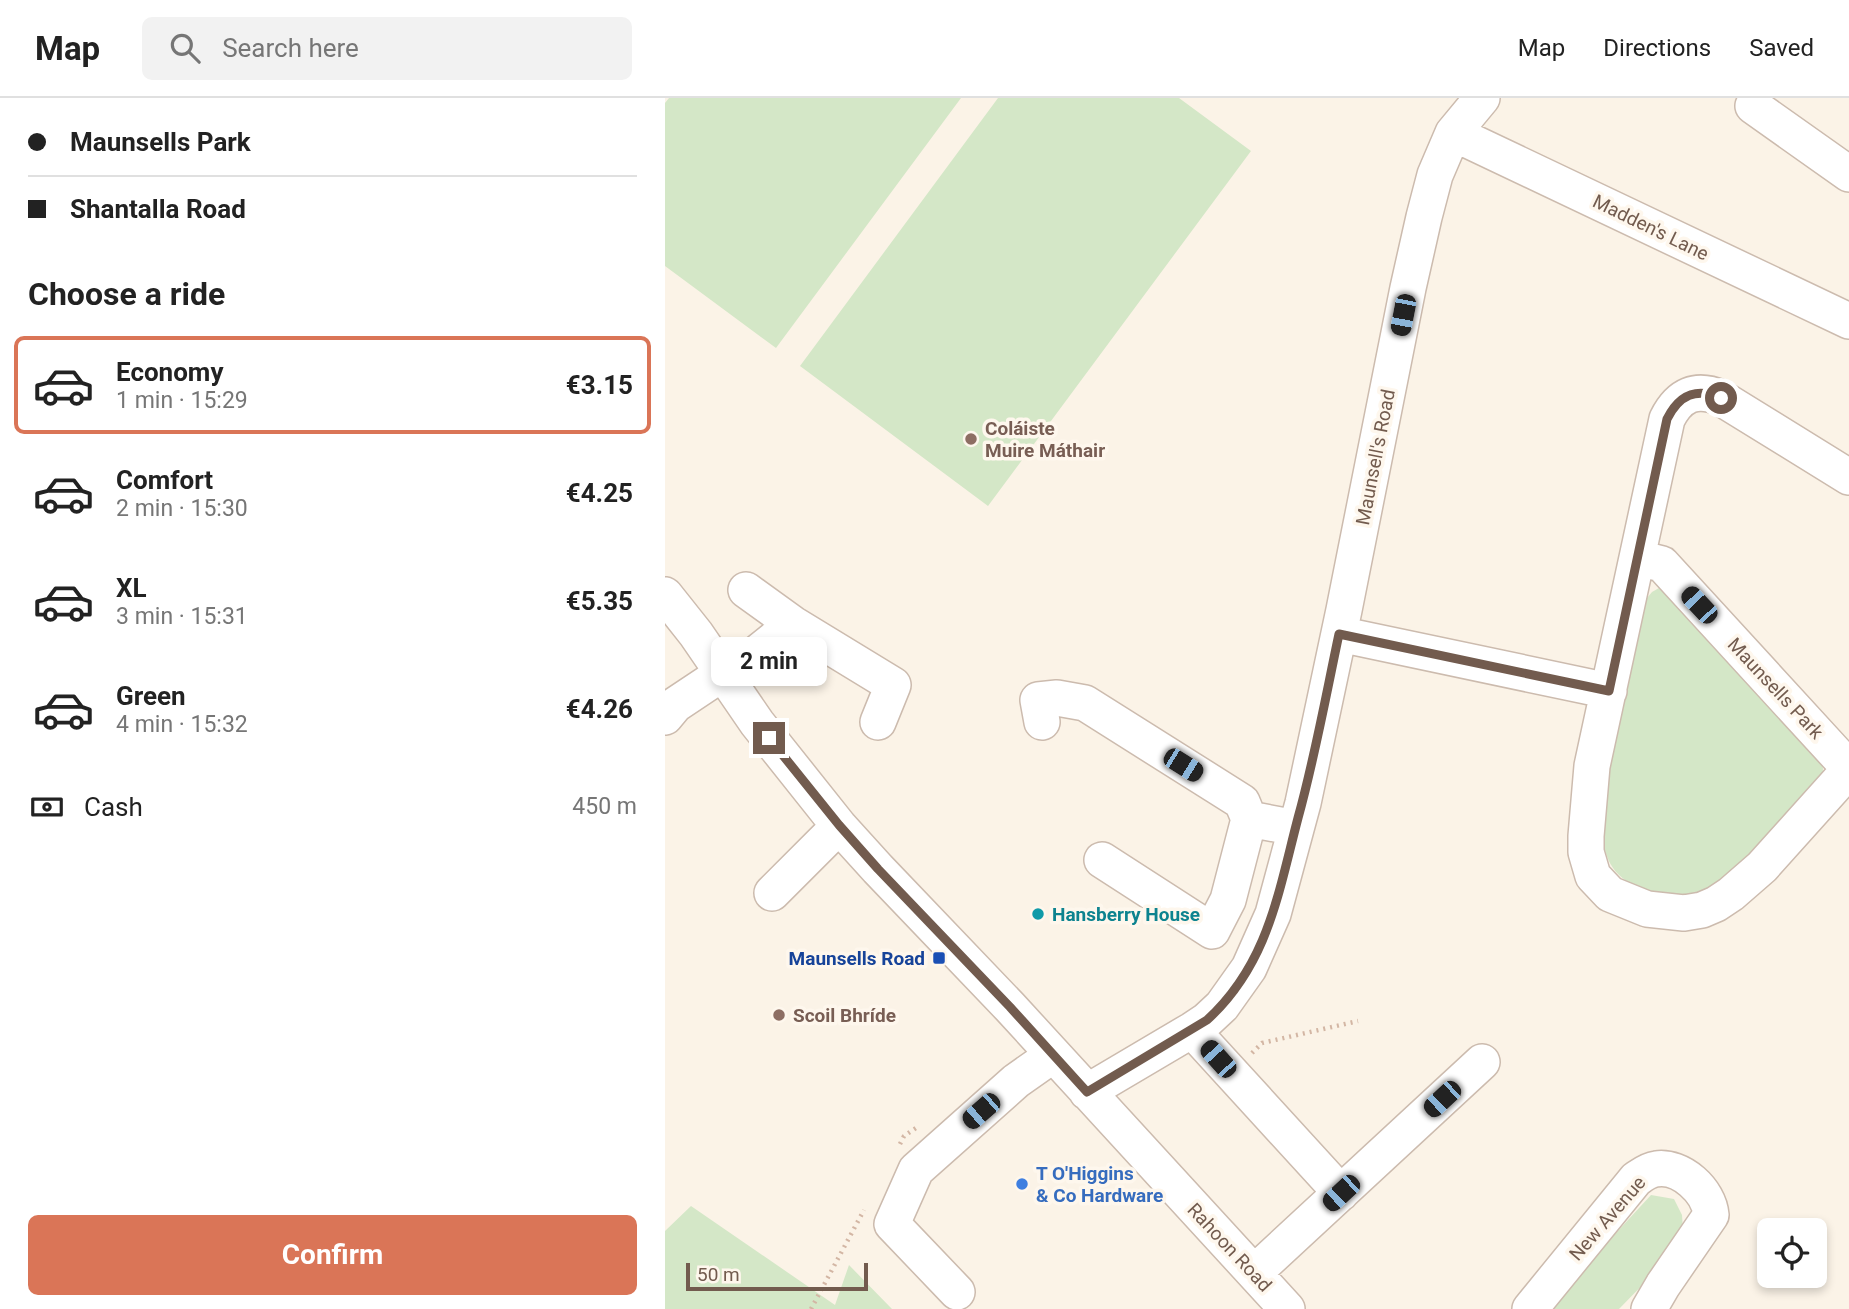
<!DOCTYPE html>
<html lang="en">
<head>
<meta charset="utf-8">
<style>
  :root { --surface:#fff; --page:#f2f2f2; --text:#222; --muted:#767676; --line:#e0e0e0; --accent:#da7557 }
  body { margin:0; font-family:Roboto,sans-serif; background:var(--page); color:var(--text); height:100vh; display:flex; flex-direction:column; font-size:26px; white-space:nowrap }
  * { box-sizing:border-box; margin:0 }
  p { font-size:23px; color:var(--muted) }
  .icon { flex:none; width:38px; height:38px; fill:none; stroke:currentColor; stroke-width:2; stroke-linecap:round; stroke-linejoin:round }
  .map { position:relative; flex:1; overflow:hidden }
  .panel { display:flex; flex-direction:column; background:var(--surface); width:665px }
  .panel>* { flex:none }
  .hud { display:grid; align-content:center; height:154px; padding:0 28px; background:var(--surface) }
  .fabs { position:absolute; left:1092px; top:1120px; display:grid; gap:14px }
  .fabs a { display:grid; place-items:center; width:70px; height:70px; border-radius:10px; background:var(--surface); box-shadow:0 4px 10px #0003; font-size:35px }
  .scale { position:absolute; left:21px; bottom:18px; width:182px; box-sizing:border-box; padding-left:7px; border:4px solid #725b4e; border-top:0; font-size:19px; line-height:24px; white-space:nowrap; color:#725b4e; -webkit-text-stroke:5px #fef7ed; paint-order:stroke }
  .end { position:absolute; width:32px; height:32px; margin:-16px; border:9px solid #725b4e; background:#fff; box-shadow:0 0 0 4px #fff }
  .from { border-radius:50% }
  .bubble { position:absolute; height:49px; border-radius:10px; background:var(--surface); box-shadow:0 4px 10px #0003; font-size:23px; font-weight:700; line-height:49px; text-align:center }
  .car { position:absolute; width:21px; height:42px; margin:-21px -10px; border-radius:9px; box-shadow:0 0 5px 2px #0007; background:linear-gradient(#222 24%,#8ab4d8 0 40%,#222 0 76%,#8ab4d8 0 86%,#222 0) }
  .hud b { display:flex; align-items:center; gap:24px; height:66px; font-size:26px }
  .hud b+b { border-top:2px solid var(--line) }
  .hud i { width:18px; height:18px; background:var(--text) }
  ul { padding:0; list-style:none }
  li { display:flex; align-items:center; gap:21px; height:98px; margin:0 14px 10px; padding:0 14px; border:4px solid transparent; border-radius:10px }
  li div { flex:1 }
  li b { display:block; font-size:26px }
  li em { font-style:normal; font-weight:700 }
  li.on { border-color:var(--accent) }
  li>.icon { width:63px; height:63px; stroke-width:1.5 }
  h2 { padding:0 28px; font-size:32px; line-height:84px }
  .pay { display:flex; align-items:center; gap:18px; height:77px; padding:0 28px; font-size:26px }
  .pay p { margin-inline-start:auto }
  .cta { display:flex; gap:14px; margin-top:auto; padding:14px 28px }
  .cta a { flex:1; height:80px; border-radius:10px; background:var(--accent); color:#fff; font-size:28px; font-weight:700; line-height:80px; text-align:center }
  header { display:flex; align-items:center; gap:42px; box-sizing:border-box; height:98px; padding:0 35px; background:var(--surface); border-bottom:2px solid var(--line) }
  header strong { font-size:33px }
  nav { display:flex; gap:38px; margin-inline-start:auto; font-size:24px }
  .search { width:490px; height:63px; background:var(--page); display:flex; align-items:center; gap:18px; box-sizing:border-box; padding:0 24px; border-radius:10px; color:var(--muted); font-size:26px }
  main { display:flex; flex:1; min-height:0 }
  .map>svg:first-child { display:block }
</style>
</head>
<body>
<header>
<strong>Map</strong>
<div class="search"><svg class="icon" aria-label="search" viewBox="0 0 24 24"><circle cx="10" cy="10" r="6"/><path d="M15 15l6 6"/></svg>Search here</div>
<nav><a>Map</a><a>Directions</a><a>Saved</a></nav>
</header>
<main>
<section class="panel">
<div class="hud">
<b><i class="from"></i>Maunsells Park</b>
<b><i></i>Shantalla Road</b>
</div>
<h2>Choose a ride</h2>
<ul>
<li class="on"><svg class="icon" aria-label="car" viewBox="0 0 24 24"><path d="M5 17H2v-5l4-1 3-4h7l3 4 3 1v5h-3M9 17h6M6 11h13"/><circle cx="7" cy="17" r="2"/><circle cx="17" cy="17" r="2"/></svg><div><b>Economy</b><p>1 min · 15:29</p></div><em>€3.15</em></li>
<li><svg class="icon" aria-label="car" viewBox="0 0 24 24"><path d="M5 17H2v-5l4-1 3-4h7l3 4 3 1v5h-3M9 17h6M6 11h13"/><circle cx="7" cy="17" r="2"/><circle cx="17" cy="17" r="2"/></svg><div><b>Comfort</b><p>2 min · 15:30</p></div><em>€4.25</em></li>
<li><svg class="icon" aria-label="car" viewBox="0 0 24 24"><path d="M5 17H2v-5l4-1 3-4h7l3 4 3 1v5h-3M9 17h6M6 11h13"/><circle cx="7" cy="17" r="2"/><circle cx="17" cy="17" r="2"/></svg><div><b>XL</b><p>3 min · 15:31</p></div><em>€5.35</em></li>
<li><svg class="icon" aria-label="car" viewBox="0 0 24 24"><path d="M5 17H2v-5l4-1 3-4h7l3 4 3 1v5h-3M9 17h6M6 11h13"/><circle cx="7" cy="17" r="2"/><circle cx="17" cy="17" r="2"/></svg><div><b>Green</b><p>4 min · 15:32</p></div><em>€4.26</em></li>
</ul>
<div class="pay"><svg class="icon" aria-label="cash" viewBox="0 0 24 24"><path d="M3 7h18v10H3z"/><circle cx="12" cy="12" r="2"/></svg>Cash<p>450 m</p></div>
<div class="cta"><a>Confirm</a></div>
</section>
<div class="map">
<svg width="1184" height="1211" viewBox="0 0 1184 1211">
  <rect width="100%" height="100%" fill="#fbf3e7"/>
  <path fill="#d4e7c7" d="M4,0H296L111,250L0,168V5Z
    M333,0H514L586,53L323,408L135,268Z
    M994,490L1004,494L1157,663L1158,671L1157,681C1139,700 1121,720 1103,739C1064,782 1032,814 971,788C943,776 937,752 937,723C937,687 947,653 955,618C964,579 973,539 982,500L987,494Z
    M986,1097L1009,1101L1017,1117L1018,1132L995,1169L954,1211H881Z
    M26,1108L170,1207L184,1167L227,1211H0V1133Z"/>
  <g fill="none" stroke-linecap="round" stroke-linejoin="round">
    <g stroke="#ccbbae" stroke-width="38">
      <path id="minor" d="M1088,8L1184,76
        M788,35L1184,223
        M1184,379L1056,300C1031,289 1014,297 1002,321L927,668L921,738V754L928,778L945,796L982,811L1019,815L1037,812L1051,806L1066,796L1097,769L1184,672
        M973,460L997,466L1184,670
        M81,492L128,526L228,587L213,624
        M0,497L31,536L92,625L174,728L213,771L345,909L622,1211
        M674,536L944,593
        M61,580L128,526
        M0,619L10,607L58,575
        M377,624L373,602L392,600L420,605L577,704L584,721
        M437,762L547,833L563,802L584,721L631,730
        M107,795L174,728
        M527,932L676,1095
        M422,994L527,932L542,922L557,908L584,870L608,816L638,705L679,512L743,190L759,119L770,77L788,35L817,0
        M589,1175L817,964
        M292,1194L227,1126L251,1072L351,983L388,957
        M865,1211L971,1081C977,1077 983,1072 991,1071C1016,1067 1044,1093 1046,1117L998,1187L984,1211"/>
    </g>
    <path stroke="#d3b6a4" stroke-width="4.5" stroke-dasharray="2 5" stroke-linecap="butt" d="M587,955L597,945L693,923
      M235,1046L239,1038L251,1030
      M146,1211L199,1112"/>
    <use href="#minor" stroke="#fff" stroke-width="35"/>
  </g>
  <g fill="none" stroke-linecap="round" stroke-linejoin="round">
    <path stroke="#725b4e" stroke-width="9" d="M104,640L174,727L213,771L345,909L422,994L542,922C603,866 613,796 633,720C650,659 661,597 674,536L944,593L1002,321C1014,297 1031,289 1056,300"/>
  </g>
  <g fill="#8d6e63" stroke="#fef7ed" stroke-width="2.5">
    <circle cx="306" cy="341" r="7"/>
    <circle cx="114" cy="917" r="7"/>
  </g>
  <circle fill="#0f9aa8" stroke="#fef7ed" stroke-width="2.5" cx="373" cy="816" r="7"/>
  <rect fill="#1a4fb4" stroke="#fef7ed" stroke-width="2.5" x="267" y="853" width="14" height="14" rx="3.5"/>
  <circle fill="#3f7fe0" stroke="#fef7ed" stroke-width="2.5" cx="357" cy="1086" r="7"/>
  <g text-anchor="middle" stroke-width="7" stroke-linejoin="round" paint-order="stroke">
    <g font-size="19" fill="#725b4e" stroke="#fef7ed">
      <text transform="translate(986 129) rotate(26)" y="7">Madden's Lane</text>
      <text transform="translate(710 359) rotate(-79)" y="7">Maunsell's Road</text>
      <text transform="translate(1111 590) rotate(47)" y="7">Maunsells Park</text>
      <text transform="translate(942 1120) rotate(-49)" y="7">New Avenue</text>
      <text transform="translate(565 1149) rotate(47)" y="7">Rahoon Road</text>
    </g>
    <g font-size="19" font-weight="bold" fill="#785e54" stroke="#fef7ed" text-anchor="start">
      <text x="320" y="337">Coláiste<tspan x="320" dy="22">Muire Máthair</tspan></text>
      <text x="128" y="924">Scoil Bhríde</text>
    </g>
    <g font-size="19" font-weight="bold" fill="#0d838f" stroke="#fef7ed" text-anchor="start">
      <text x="387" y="823">Hansberry House</text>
    </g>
    <g font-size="19" font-weight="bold" fill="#164399" stroke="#fef7ed" text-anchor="end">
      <text x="260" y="867">Maunsells Road</text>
    </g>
    <g font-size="19" font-weight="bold" fill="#366cbe" stroke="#fef7ed" text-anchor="start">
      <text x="371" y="1082">T O'Higgins<tspan x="371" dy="22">&amp; Co Hardware</tspan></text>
    </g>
  </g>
</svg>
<div class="fabs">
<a><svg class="icon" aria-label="locate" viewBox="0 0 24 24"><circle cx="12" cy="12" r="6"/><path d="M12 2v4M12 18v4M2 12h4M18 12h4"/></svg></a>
</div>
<div class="scale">50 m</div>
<i class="end from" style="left:1056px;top:300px"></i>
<i class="end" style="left:104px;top:640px"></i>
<div class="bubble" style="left:46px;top:539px;width:116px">2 min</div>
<i class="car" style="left:738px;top:217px;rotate:191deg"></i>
<i class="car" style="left:1034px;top:507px;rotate:317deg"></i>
<i class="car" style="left:518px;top:667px;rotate:122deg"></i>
<i class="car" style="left:553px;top:961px;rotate:318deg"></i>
<i class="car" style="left:777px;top:1001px;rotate:227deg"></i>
<i class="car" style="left:316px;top:1013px;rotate:229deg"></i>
<i class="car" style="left:676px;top:1095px;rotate:227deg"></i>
</div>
</main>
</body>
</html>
